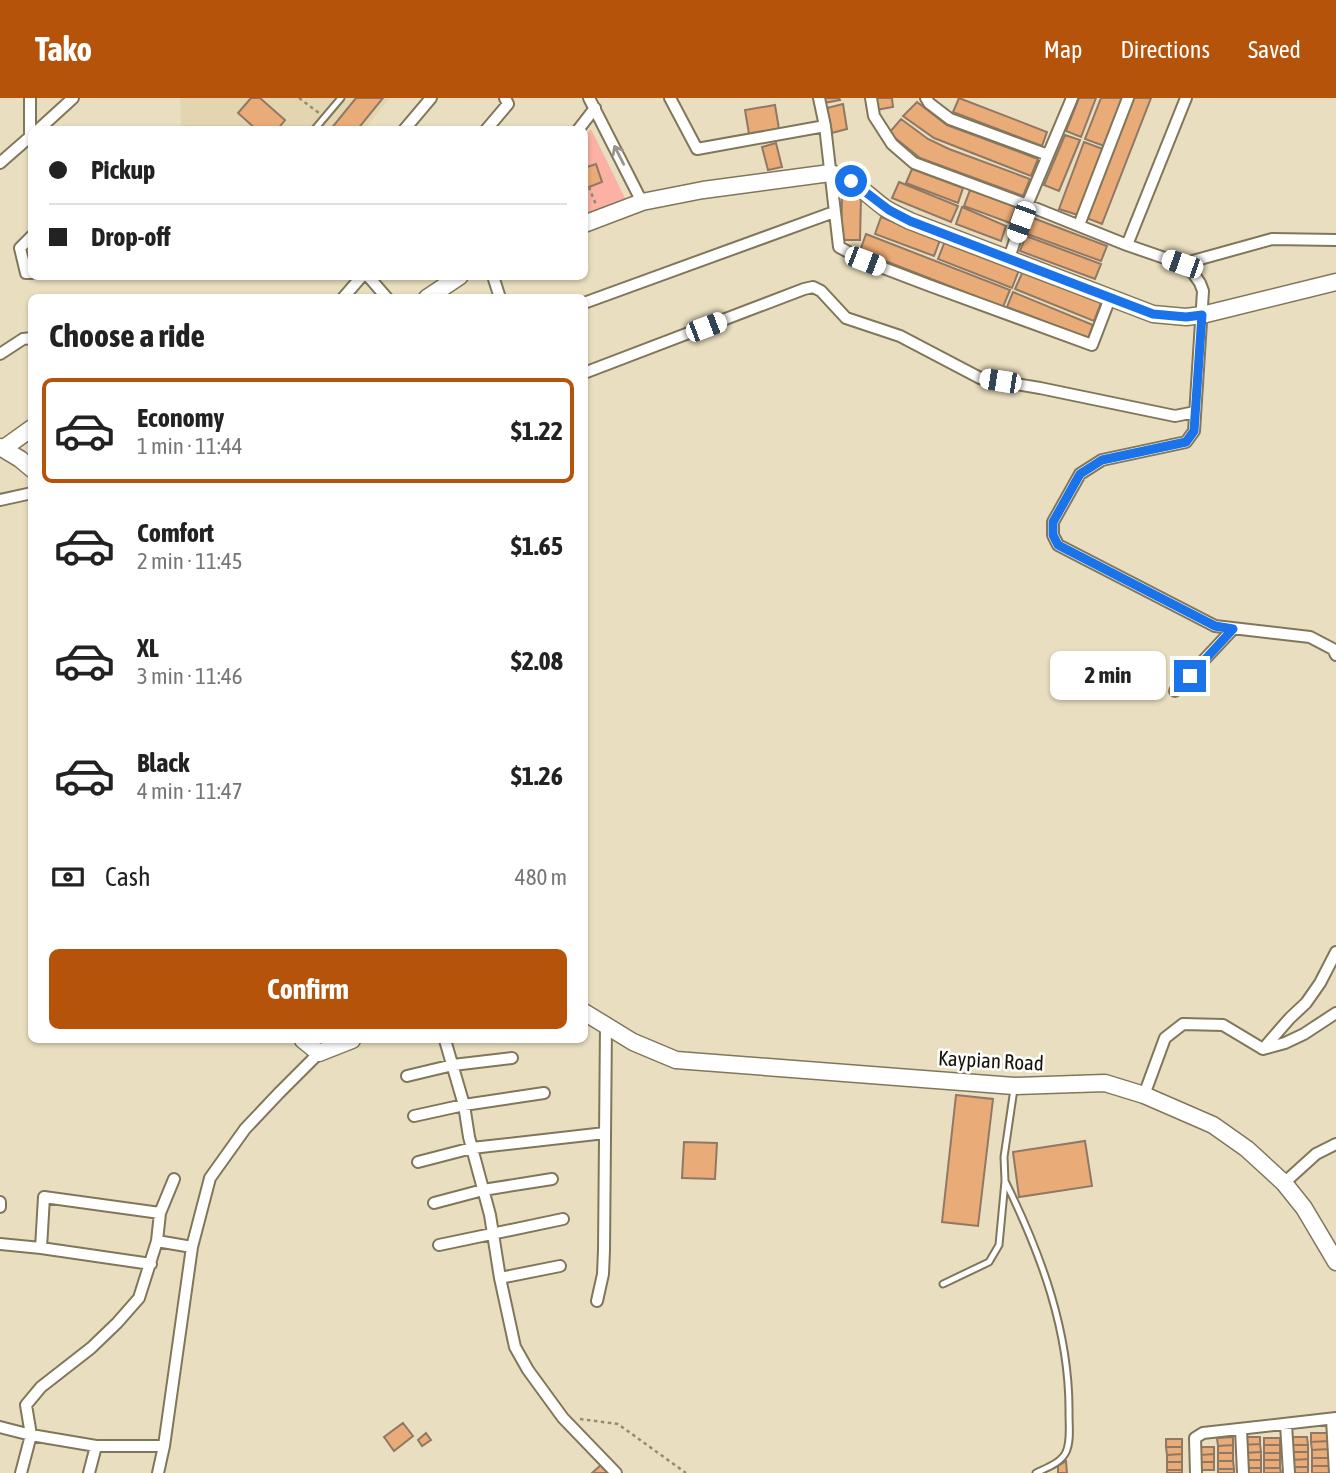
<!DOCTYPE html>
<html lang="en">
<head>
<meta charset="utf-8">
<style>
  :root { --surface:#fff; --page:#f2f2f2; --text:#222; --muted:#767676; --line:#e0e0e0; --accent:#b45309 }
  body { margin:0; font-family:"Asap Condensed",sans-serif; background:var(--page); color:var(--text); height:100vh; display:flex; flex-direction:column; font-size:26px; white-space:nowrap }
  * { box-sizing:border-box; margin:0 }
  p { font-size:23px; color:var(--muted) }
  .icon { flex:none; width:38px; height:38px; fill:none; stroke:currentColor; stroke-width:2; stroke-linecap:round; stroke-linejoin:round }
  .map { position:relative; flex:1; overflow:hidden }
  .side { position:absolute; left:28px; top:196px; width:560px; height:749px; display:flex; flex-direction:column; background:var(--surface); border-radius:10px; box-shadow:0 2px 5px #0004 }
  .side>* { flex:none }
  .hud { position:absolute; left:28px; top:28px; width:560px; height:154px; border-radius:10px; box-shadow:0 2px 5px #0004; display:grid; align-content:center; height:154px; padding:0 21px; background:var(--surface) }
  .end { position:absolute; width:32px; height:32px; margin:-16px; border:9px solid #1a73e8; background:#fff; box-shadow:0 0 0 4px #fff }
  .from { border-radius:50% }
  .bubble { position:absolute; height:49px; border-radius:10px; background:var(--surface); box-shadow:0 2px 5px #0004; font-size:23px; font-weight:700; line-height:49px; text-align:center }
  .car { position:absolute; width:21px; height:42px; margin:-21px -10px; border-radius:9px; box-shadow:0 0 5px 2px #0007; background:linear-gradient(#fff 24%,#345 0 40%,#fff 0 76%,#345 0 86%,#fff 0) }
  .hud b { display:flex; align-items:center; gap:24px; height:66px; font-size:26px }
  .hud b+b { border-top:2px solid var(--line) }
  .hud i { width:18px; height:18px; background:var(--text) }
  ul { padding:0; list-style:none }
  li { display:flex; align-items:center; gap:21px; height:105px; margin:0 14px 10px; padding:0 7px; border:4px solid transparent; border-radius:10px }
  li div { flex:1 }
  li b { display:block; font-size:26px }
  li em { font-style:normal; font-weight:700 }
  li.selected { border-color:var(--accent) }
  li>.icon { width:63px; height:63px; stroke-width:1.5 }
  h2 { padding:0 21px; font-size:32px; line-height:84px }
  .pay { display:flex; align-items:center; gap:18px; height:77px; padding:0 21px; font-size:26px }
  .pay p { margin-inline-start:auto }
  .primary-button { display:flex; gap:14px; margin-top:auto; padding:14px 21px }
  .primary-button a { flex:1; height:80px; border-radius:10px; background:var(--accent); color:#fff; font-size:28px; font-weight:700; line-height:80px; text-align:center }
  header { display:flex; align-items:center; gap:42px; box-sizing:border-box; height:98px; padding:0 35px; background:var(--accent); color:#fff }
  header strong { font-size:33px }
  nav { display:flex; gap:38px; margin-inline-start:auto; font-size:24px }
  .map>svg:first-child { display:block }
</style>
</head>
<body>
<header>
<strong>Tako</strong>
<nav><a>Map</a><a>Directions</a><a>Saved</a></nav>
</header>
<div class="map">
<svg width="1336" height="1375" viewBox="0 0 1336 1375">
  <rect width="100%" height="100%" fill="#e9dfc0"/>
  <path fill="#e2d5af" d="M180,0H390L364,32L181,31Z"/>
  <path fill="#fbb1a4" d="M591,31L625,100L585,116V38Z"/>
  <path fill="#e9ab77" stroke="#917864" stroke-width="2" d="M251,0H260L285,22L277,32H257L238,15Z
    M356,0H383L357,32H330Z
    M823,0H839L840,2L824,5Z
    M874,0H892L893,9L876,12Z
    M959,0L1047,34L1042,48L953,14Z
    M1079,0H1096L1081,39L1066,33Z
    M1101,0H1123L1104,48L1085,41Z
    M1131,0H1151L1102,126L1084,119Z
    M917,4L947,27L1038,61L1031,78L934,40L903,18Z
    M843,6L847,31L832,35L827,10Z
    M775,7L779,31L749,36L745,12Z
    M901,21L928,41L949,51L1030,81L1023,98L920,60L889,35Z
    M1065,37L1080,42L1059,93L1044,87Z
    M1084,44L1103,51L1078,117L1059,111Z
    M776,45L782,69L768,72L762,49Z
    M596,66L602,84L584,91V70Z
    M912,71L963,90L958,105L906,85Z
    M899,84L958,108L951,124L892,100Z
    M970,92L1016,109L1010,125L964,108Z
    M842,99H861L860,142H841Z
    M962,109L1006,128L1001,143L956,126Z
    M881,119L940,142L934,158L875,136Z
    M1033,120L1107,148L1101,163L1027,136Z
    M866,136L1010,192L1003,209L860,153Z
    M1026,138L1101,166L1095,181L1020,153Z
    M945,143L1019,172L1012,190L938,161Z
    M1023,173L1102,202L1094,223L1015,191Z
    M1013,194L1093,227L1088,240L1007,209Z
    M956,997L993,1001L978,1128L942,1124Z
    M1085,1043L1092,1088L1019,1099L1013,1054Z
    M684,1044L717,1045L715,1081L682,1080Z
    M403,1325L413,1338L394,1353L384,1339Z
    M426,1335L431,1342L422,1348L418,1342Z
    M1311,1335H1328L1329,1343L1311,1344Z
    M1233,1339V1347L1218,1348L1217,1340Z
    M1243,1339H1260V1346L1243,1347Z
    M1292,1339H1307L1308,1347H1292Z
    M1264,1340H1280V1347H1264Z
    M1166,1341H1182V1349H1166Z
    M1329,1343V1351L1312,1352L1311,1344Z
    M1260,1346L1261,1354L1244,1355L1243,1347Z
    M1233,1347V1355H1218V1348Z
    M1264,1347H1280V1355H1264Z
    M1292,1347H1308V1354H1292Z
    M1166,1349H1182V1356L1167,1357Z
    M1199,1349H1214V1356L1200,1357Z
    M1329,1351V1360H1312V1352Z
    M1261,1354V1362H1244V1355Z
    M1292,1354H1308V1361L1292,1362Z
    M1218,1355H1233V1363H1218Z
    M1264,1355H1280V1362H1264Z
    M1182,1356V1364H1167V1357Z
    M1214,1356V1364H1200V1357Z
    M1312,1360H1329V1368H1312Z
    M1308,1361V1369H1292V1362Z
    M1244,1362H1261V1370H1244Z
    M1264,1362H1280V1370H1264Z
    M1066,1363L1067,1375H1058V1368Z
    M1218,1363H1233L1234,1371H1218Z
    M1167,1364H1182V1372H1167Z
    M1200,1364H1214V1372H1200Z
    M602,1366L610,1375H592Z
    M1312,1368H1329V1375H1312Z
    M1292,1369H1308V1375H1293Z
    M1244,1370H1261V1375H1244Z
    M1264,1370H1280L1281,1375H1264Z
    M1218,1371H1234V1375H1218Z
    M1167,1372H1182V1375H1167Z"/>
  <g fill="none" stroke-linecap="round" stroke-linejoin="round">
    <g stroke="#80765a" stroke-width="9">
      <path id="lane" d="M314,32L341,0
        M1005,1083C1041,1156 1070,1234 1069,1316C1069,1328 1071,1343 1066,1354C1061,1365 1046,1370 1036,1375
        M943,1186L989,1164L999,1147L1005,1083L1004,1059L1014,991"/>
    </g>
    <g stroke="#80765a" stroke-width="14">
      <path id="street" d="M589,0L642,104
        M670,0L697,51L825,28
        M819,0L825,28L839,149L865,163L928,187L1092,247L1110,200
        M871,0L874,18L892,46L914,65L1027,107L1127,147L1182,166L1193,175L1200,185L1203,193L1194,333L1186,344L1102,362L1080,376L1053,424V437L1058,447L1215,528L1310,539L1333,551L1336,557
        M926,0L929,5L950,21L1048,57
        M38,32L73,0
        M404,32L431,0
        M486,32L508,6L505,0
        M578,32L595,10
        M30,38V0
        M0,65L32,37
        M1079,127L1128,0
        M32,138L20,150L26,175H32
        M1127,147L1186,0
        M1009,160L1027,107L1072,0
        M1182,166L1272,141L1336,142
        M368,178L387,200
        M493,178L500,200
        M343,200L362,178
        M584,205L834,114
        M0,256L23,241L32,240
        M584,275L804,191L813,189L821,193L846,220L900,238L980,280L1040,290L1175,318L1195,314
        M0,402L32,395
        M1175,593L1233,531
        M445,942L464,1007L469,1039L490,1117L500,1180L515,1249L528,1272L563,1320L616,1375
        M1263,951L1290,920L1306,905L1320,885L1336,854
        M407,978L453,967L512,960
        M1144,997L1165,940L1183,926L1223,927L1263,951L1285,945L1304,936L1336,915
        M414,1018L464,1007L544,995
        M418,1064L472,1050L605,1035
        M1284,1085L1316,1056L1336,1046
        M434,1105L483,1092L552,1081
        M0,1109V1104
        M157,1143L192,1149
        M0,1146L41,1150L151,1166
        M439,1147L563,1121
        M41,1150L44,1099L160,1115
        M500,1180L560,1168
        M597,1203L603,1176L604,1152L606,926
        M1332,1321L1335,1375
        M1286,1326L1289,1375
        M0,1329L31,1337L96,1348H164
        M1241,1331L1243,1375
        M21,1375L31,1337L26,1307L41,1289L91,1250L117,1225L139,1200L157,1143L160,1115L174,1081
        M89,1375L96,1348
        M158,1375L164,1348L192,1149L210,1080L245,1031L279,995L319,955
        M1196,1375L1195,1340L1203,1335L1336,1320"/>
    </g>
    <g stroke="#80765a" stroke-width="19">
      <path id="secondary" d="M584,126L642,104L703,92L830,75C853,80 867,97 885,110C893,115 902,119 910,123L1153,216L1186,219L1202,217L1336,184
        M427,200L460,178
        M0,349L20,361L32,371
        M4,350L32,330
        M584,914L633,944L676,962L1014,988L1105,985L1144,997L1213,1027L1247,1051L1284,1085L1304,1110L1336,1164
        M303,942L319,955L352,942"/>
    </g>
    <path stroke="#938b74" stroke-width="2.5" stroke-dasharray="3.5 3.5" stroke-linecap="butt" d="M299,0L319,15
      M589,89L596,107
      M580,1321L618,1326L686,1375"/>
    <use href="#lane" stroke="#fff" stroke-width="5"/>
    <use href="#street" stroke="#fff" stroke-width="10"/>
    <use href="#secondary" stroke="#fff" stroke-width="16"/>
  </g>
  <defs><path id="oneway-shaft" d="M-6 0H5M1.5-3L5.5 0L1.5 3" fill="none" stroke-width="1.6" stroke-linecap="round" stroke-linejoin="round" transform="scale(1.75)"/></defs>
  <use stroke="#979590" href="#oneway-shaft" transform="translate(619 57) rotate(-117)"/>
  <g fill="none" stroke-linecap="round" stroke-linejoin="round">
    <path stroke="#1a73e8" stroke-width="9" d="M851,83L889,112L910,123L1153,216L1186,219L1202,217L1194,333L1186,344L1102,362L1080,376L1053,424V437L1058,447L1215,528L1233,531L1190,578"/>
  </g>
  <g text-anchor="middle" stroke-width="5" stroke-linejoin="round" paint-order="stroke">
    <g font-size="21" fill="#171308" stroke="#fff">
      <text transform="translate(991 963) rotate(3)" y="7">Kaypian Road</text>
    </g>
  </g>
</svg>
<i class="end from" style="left:851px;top:83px"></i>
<i class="end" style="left:1190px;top:578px"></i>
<div class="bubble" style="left:1050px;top:553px;width:116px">2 min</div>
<i class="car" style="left:1021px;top:124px;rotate:200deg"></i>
<i class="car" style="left:865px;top:163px;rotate:111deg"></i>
<i class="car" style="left:1182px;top:166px;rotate:289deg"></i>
<i class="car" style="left:706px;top:229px;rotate:69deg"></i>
<i class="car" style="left:1000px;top:283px;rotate:279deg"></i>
<div class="hud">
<b><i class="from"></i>Pickup</b>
<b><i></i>Drop-off</b>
</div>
<section class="side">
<h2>Choose a ride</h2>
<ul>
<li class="selected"><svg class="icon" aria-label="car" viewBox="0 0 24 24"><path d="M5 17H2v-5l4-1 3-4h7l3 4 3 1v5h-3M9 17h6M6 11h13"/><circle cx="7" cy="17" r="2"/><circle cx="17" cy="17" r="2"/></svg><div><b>Economy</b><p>1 min · 11:44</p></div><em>$1.22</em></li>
<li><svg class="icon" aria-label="car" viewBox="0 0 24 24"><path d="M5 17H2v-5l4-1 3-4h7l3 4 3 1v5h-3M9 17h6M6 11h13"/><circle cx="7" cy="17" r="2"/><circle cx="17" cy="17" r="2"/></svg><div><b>Comfort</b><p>2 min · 11:45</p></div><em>$1.65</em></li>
<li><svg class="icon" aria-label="car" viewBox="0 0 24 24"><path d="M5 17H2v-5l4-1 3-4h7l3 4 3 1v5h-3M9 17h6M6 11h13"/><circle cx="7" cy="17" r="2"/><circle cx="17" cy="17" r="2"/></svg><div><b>XL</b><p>3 min · 11:46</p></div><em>$2.08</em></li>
<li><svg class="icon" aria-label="car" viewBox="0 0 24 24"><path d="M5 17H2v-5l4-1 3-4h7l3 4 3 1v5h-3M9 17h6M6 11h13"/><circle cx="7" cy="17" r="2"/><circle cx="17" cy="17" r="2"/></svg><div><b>Black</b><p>4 min · 11:47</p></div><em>$1.26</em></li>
</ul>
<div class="pay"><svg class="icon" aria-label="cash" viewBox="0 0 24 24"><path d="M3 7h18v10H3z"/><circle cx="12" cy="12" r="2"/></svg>Cash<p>480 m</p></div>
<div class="primary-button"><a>Confirm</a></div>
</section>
</div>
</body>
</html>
